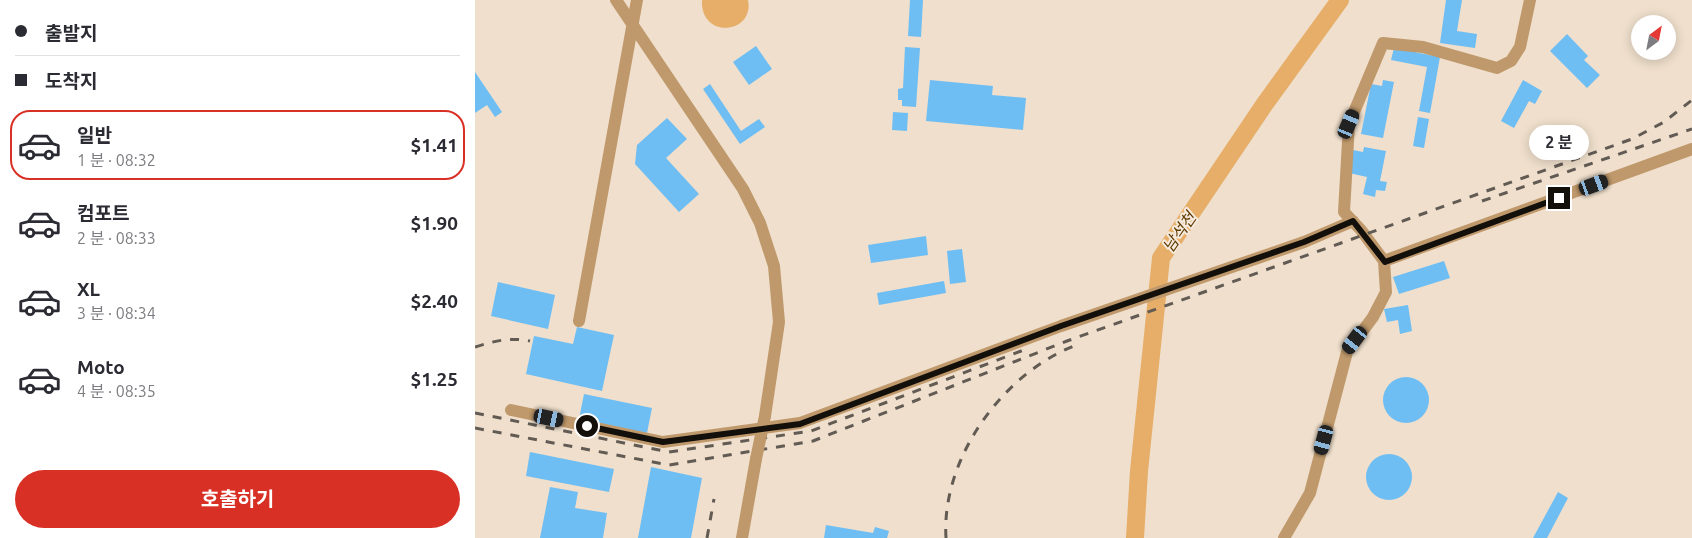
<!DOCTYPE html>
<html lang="ko">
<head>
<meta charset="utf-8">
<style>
  :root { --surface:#fff; --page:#f7f7f7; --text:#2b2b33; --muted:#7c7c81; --line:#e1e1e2; --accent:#d93025 }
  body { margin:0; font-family:Ubuntu,"Noto Sans KR",sans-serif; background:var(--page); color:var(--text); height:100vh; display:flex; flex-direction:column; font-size:19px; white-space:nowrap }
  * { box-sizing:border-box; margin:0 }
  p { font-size:16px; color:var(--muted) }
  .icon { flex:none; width:28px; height:28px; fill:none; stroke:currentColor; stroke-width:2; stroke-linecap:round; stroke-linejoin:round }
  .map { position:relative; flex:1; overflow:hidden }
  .drawer { display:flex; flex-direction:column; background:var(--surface); width:475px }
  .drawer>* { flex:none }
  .hud { display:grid; align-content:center; height:110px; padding:0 15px; background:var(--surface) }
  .needle { width:32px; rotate:32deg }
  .tools { position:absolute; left:1156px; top:15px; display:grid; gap:10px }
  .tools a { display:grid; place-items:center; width:45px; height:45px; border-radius:50%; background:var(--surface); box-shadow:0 2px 12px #0003; font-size:25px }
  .end { position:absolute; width:22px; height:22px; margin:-11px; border:6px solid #130f0b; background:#fff; box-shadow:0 0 0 2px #fff }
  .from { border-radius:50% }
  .bubble { position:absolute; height:35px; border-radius:18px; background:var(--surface); box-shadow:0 2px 12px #0003; font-size:16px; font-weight:700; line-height:35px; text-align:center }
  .car { position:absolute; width:15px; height:30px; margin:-15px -8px; border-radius:6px; box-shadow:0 0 4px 1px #0007; background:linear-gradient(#222 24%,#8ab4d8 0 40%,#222 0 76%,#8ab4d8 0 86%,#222 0) }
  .hud b { display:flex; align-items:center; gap:18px; height:48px; font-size:19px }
  .hud b+b { border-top:1px solid var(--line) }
  .hud i { width:12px; height:12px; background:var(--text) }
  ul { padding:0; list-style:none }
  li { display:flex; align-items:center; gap:15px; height:70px; margin:0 10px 8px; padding:0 5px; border:2px solid transparent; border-radius:20px }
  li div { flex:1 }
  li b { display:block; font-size:19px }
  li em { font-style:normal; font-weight:700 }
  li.active { border-color:var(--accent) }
  li>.icon { width:45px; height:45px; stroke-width:1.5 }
  .primary-button { display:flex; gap:10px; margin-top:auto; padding:10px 15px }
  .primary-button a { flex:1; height:58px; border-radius:30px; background:var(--accent); color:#fff; font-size:20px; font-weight:700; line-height:58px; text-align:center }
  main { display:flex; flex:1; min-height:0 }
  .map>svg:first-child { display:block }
</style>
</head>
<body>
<main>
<section class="drawer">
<div class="hud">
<b><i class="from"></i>출발지</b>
<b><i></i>도착지</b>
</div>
<ul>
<li class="active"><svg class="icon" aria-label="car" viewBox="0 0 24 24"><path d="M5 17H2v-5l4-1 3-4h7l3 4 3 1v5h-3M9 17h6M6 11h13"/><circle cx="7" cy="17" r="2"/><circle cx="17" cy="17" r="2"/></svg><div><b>일반</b><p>1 분 · 08:32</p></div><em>$1.41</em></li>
<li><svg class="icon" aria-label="car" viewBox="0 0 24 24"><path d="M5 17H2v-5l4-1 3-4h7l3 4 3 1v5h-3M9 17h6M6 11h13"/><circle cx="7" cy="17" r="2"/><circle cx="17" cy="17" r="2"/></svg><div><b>컴포트</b><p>2 분 · 08:33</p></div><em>$1.90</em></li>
<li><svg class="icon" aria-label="car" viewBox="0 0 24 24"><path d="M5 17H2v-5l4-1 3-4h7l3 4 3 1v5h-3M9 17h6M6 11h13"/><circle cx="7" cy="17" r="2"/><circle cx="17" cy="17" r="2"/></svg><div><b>XL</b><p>3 분 · 08:34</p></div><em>$2.40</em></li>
<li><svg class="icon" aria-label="car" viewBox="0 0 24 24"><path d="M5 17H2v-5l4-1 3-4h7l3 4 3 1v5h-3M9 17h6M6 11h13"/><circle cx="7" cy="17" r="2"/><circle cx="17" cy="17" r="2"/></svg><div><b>Moto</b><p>4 분 · 08:35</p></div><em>$1.25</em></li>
</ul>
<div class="primary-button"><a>호출하기</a></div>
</section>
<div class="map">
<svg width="1217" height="538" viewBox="0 0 1217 538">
  <rect width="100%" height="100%" fill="#f5eadd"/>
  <path fill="#efdfcc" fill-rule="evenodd" d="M0,0H1217V538H0ZM1165,24H1192V51H1165Z"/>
  <path fill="#e6ae68" d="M227,0H273C280,34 225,40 227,0Z"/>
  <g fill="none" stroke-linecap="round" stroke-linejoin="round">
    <path stroke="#e6ae68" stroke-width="18" d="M660,538L664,471L686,258L789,105L865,0"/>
  </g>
  <path fill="#6ebef3" d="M435,0H448L446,37L433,36Z
    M971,0H987L982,31L1002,34L1000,48L965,43Z
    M1092,34L1113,56L1109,60L1125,75L1112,88L1075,51Z
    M281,46L297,69L274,85L258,62Z
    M430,47L445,48L441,107L427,106V100H423V89L428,88Z
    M919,48L965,57L955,113L944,111L952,67L916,60Z
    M0,72L27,112L20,117L12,105L0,113Z
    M455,80L518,86L517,95L551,98L548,130L451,121Z
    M908,80L919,82L908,138L886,134L896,84L907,86Z
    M1048,80L1067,91L1060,104L1054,101L1039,128L1026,121Z
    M235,84L266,131L284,119L290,127L265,144L228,89Z
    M418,112L433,113L432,131L417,130Z
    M943,117L954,119L949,148L938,146Z
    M192,118L212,139L191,158L224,194L204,212L160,164L162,145Z
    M889,147L911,151L905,181L912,182L910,191L901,190L900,197L888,194L892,177L874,173L878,150L888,152Z
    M451,236L453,255L396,263L393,245Z
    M487,249L491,282L475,284L472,251Z
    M969,261L975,278L924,294L918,277Z
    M469,281L471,293L404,305L402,293Z
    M23,282L80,295L73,329L16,316Z
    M933,305L937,331L925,334L923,320L912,322L909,309Z
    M102,327L139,335L127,391L51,374L59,336L98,344Z
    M908 400a23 23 0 1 1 46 0a23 23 0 1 1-46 0Z
    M109,394L177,408L172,433L104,419Z
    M55,452L139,469L134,492L51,476Z
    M891 477a23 23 0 1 1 46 0a23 23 0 1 1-46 0Z
    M176,467L227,478L216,538H163Z
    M75,487L103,492L100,508L132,513L128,538H65Z
    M1083,492L1093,498L1072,538H1058Z
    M351,525L398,533L400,527L414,531L412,538H349Z"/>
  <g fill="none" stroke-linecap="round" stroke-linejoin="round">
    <path stroke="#bf996b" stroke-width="12" d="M141,0L268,189L285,223L299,266L304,322L290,416
      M909,261L1217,149
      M104,321L162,0
      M36,410L188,442L325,423L586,326L829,242L878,221
      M267,538L281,459
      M809,538L835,493L872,352L898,317L911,292L909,261L886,230L869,212L874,124L908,43L948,47L1022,68L1036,61L1045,47L1055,0"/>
    <path stroke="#625b54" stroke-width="3" stroke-dasharray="9 9" stroke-linecap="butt" d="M1007,201L1217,129
      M0,347C19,341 35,337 55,341
      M0,413L194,452L336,431L554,348
      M0,428L194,465L338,441L592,341L1157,139L1189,122L1217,100
      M232,538L239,499
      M471,538C466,458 529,371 604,344"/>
    <path stroke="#bf996b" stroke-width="12" d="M281,459L290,416"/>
  </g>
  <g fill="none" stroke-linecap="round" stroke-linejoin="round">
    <path stroke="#130f0b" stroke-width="6" d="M112,426L188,442L325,424L586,326L829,242L878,221L910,262L1084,198"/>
  </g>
  <g text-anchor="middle" stroke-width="4" stroke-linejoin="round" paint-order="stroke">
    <g font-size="16" font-style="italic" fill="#5f3b00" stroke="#f5eadd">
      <text transform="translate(704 232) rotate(-55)" y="6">남석천</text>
    </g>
  </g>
</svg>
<div class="tools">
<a><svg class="needle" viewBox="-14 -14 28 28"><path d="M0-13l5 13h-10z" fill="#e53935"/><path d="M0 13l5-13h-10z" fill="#7c7c81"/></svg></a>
</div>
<i class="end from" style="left:112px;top:426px"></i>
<i class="end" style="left:1084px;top:198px"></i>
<div class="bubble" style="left:1054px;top:125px;width:60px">2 분</div>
<i class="car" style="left:874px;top:124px;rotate:23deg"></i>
<i class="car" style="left:1119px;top:185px;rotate:70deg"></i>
<i class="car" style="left:880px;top:340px;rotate:217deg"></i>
<i class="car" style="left:74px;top:418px;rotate:102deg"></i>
<i class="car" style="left:849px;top:440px;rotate:195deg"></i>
</div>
</main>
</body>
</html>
